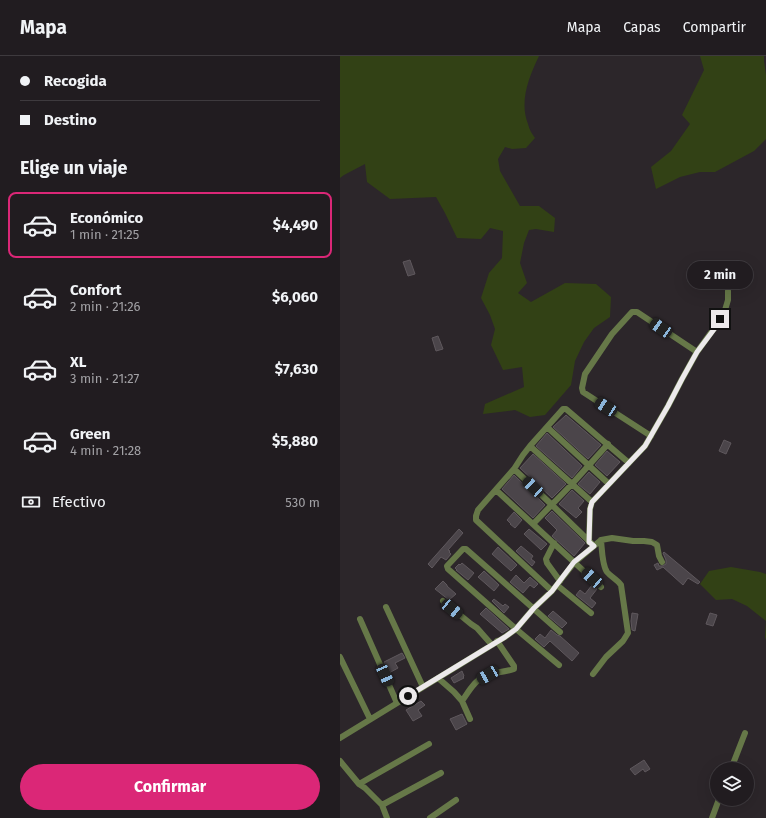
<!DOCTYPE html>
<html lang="es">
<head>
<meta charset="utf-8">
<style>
  :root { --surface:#211c20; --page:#2d292d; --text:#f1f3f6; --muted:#a2a1a5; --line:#3e3a3e; --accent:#db2777 }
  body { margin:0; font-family:"Fira Sans",sans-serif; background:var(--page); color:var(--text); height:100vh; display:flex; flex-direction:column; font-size:15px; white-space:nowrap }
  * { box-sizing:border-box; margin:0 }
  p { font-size:13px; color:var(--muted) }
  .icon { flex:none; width:22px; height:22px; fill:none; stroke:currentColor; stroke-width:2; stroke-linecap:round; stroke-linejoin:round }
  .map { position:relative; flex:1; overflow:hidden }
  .sheet { display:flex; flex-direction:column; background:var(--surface); width:340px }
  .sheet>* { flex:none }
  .guide { display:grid; align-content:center; height:88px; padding:0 20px; background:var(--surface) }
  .buttons { position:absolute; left:370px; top:706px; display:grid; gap:8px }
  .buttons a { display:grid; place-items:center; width:44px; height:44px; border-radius:50%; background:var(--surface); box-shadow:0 4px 16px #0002,0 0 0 1px var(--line); font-size:20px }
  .end { position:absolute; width:18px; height:18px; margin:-9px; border:5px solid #ece9eb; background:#111; box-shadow:0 0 0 2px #111 }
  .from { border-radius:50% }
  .bubble { position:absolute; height:28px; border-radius:14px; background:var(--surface); box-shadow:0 4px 16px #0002,0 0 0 1px var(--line); font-size:13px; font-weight:700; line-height:28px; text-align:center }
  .car { position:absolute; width:12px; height:24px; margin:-12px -6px; border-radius:5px; box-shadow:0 0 3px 1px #0007; background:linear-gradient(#222 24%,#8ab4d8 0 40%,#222 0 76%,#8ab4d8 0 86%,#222 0) }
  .guide b { display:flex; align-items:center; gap:14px; height:38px; font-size:15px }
  .guide b+b { border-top:1px solid var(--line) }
  .guide i { width:10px; height:10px; background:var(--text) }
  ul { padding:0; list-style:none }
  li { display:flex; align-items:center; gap:12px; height:66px; margin:0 8px 6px; padding:0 12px; border:2px solid transparent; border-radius:8px }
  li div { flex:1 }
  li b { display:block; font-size:15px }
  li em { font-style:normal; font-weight:700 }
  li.active { border-color:var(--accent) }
  li>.icon { width:36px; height:36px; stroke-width:1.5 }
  h2 { padding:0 20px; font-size:18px; line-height:48px }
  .pay { display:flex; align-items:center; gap:10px; height:44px; padding:0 20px; font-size:15px }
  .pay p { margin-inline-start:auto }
  .action { display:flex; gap:8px; margin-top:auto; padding:8px 20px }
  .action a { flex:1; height:46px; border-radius:24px; background:var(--accent); color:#fff; font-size:16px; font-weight:700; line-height:46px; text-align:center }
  header { display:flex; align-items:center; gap:24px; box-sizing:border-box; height:56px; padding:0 20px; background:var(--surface); border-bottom:1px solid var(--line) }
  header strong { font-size:19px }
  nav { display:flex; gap:22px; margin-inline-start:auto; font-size:14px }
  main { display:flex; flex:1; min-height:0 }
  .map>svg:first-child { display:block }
</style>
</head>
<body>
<header>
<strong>Mapa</strong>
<nav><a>Mapa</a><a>Capas</a><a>Compartir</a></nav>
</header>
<main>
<section class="sheet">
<div class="guide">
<b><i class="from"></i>Recogida</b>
<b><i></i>Destino</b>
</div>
<h2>Elige un viaje</h2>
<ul>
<li class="active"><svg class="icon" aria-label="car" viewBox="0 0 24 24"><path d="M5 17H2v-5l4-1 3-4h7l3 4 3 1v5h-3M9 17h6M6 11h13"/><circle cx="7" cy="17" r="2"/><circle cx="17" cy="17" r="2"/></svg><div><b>Económico</b><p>1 min · 21:25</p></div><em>$4,490</em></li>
<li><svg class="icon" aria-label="car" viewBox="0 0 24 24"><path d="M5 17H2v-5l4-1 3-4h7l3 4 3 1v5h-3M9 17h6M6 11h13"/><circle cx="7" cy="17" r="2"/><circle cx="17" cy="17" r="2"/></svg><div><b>Confort</b><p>2 min · 21:26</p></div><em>$6,060</em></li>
<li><svg class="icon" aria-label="car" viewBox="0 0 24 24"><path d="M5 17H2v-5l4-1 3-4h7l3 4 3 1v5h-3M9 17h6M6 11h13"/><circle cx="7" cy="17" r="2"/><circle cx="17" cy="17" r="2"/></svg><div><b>XL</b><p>3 min · 21:27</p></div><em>$7,630</em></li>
<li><svg class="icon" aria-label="car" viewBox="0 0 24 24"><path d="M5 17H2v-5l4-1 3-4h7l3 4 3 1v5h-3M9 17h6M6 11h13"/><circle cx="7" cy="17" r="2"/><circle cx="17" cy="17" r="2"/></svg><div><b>Green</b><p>4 min · 21:28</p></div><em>$5,880</em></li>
</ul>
<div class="pay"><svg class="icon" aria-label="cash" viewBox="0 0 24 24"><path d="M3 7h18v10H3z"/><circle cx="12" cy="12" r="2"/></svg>Efectivo<p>530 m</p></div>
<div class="action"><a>Confirmar</a></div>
</section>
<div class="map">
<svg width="426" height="762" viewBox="0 0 426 762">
  <rect width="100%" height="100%" fill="#2c262a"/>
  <path fill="#324115" d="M0,0H199C189,21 179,45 188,68C189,73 192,78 195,82L186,92L172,93L165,91L158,103L160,115L180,150H199L215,162L214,176L196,173L189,174L184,187L180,207L187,227L178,237L191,246L225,227L256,228L271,241L270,261L254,272L244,286L235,305L231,329L205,359L190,361L175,354L143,358L145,348L184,331L182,311L163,314L151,289L155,273L150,259L141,242L149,217L162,202L163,175L150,172L141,183L117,182L105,157L96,141L50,143L27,126L25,108L4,119L0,122Z
    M360,0H424V5L426,19V83L414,95L375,116H360L340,121L316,133L311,111L331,95L350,68L342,59L364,14Z
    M391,511L420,516L426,518V584L425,581L426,565L407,550L392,543L376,544L360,528L369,515Z"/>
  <path fill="#4b454a" stroke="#5f585d" d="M70,204L75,218L68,220L63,206Z
    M98,280L103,293L96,295L92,282Z
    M226,359L261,389L248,403L213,371Z
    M207,377L242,410L232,422L196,390Z
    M384,384L391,387L386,398L379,395Z
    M267,395L280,406L267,420L255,409Z
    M193,398L226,428L212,442L180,412Z
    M249,416L260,426L250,438L238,428Z
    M174,419L205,449L193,462L162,433Z
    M232,434L244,445L238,452L242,456L236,462L219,448Z
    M212,455L245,487L234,500L212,480L217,474L205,462Z
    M174,456L182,464L175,472L170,468H171L167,464Z
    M119,473L123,477L108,494L110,495L109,496L111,498L106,504L101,501L92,512L88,508Z
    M189,473L207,488L201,494L184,478Z
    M181,490L193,500L191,503L195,506L192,510L176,495Z
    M158,491L177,509L171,515L152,498Z
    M324,496L360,526L358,528L348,522L343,529L323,511L317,514L314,509L318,507L319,510H322L326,508V504L323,497Z
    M122,507L134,517L128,524L116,514H117L115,512L119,508L120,509Z
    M144,515L159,529L154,535L138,521Z
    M176,519L184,527L190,521L198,528L194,532L190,529L183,537L170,526Z
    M103,525L107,529V530L116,538L109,544L95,533Z
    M252,529L257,533L250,542L256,547L252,552L236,539L240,534L245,538Z
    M154,543L163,550L165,548L169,551L164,557L152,545Z
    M146,552L169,573L162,577L140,558Z
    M213,555L227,567L222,572L208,560Z
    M292,557L298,558L295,575L292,574L291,565Z
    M370,557L377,559L373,570L366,568Z
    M211,574L217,579L220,580L239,597L232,605L210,585L204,591L195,583L200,578L205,582Z
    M62,597L65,602L55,607L58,612L49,617L44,606Z
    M122,615L124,620L123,621L124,622L114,627L111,622Z
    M81,645L85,649L78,654L82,660L73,665L66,654Z
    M122,658L127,668L116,674L110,663Z
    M304,704L310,713L305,716L303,713L295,719L290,713Z"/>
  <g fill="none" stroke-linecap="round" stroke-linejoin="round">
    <path stroke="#667848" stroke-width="6" d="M207,371L269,428
      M311,380L243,336L242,332L245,318L272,278L292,256H297L357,296
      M190,390L252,446
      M174,413L212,449L251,487
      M156,434L261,531
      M193,468L232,428L268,388
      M249,486L250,453L252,446L305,390L328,350L342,323L357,296L375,271L385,254L388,244V235
      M214,487L206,503L207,507L220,525
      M217,529L251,557
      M212,535L136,464V460L138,454L174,413L183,399L190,390L223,353H226L289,407
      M103,545L131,568L137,572L152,589
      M46,551L83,631
      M20,563L57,647
      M0,601L30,663
      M219,609L176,573L108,513L107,510L123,493H126L220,576
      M253,618L266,601L283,585L288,577L281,529C277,523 271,521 267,516C262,509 262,493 261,484
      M98,622L114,636L122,645L130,663
      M122,645C129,635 136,622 149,618C157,616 166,616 174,613V610L157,585
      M0,682L165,581L176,573L194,552L212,535L234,507L254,490L261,484L272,482L293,485H304L312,486L317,489L319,500L322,506
      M0,705L19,728L25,732L42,749L47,762
      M391,713L405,677
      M19,728L89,688
      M42,749L101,717
      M90,762L116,744
      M372,762L379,743"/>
  </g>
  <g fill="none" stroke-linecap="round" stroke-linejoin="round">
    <path stroke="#ece9eb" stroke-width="5" d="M68,640L165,581L176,573L194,552L212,535L234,506L254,490L249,486L250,453L252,446L305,390L328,350L342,323L357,296L375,272L380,263"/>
  </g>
</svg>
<div class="buttons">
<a><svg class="icon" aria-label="layers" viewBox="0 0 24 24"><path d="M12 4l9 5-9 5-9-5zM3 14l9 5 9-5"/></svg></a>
</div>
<i class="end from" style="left:68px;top:640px"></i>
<i class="end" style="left:380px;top:263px"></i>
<div class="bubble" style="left:347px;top:205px;width:66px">2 min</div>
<i class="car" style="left:321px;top:272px;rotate:304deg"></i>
<i class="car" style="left:266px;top:351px;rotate:303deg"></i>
<i class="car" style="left:193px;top:431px;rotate:313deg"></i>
<i class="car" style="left:252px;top:522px;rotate:312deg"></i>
<i class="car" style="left:112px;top:553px;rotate:129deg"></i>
<i class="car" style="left:45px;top:619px;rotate:156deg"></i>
<i class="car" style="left:148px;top:619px;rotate:240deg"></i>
</div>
</main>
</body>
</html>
